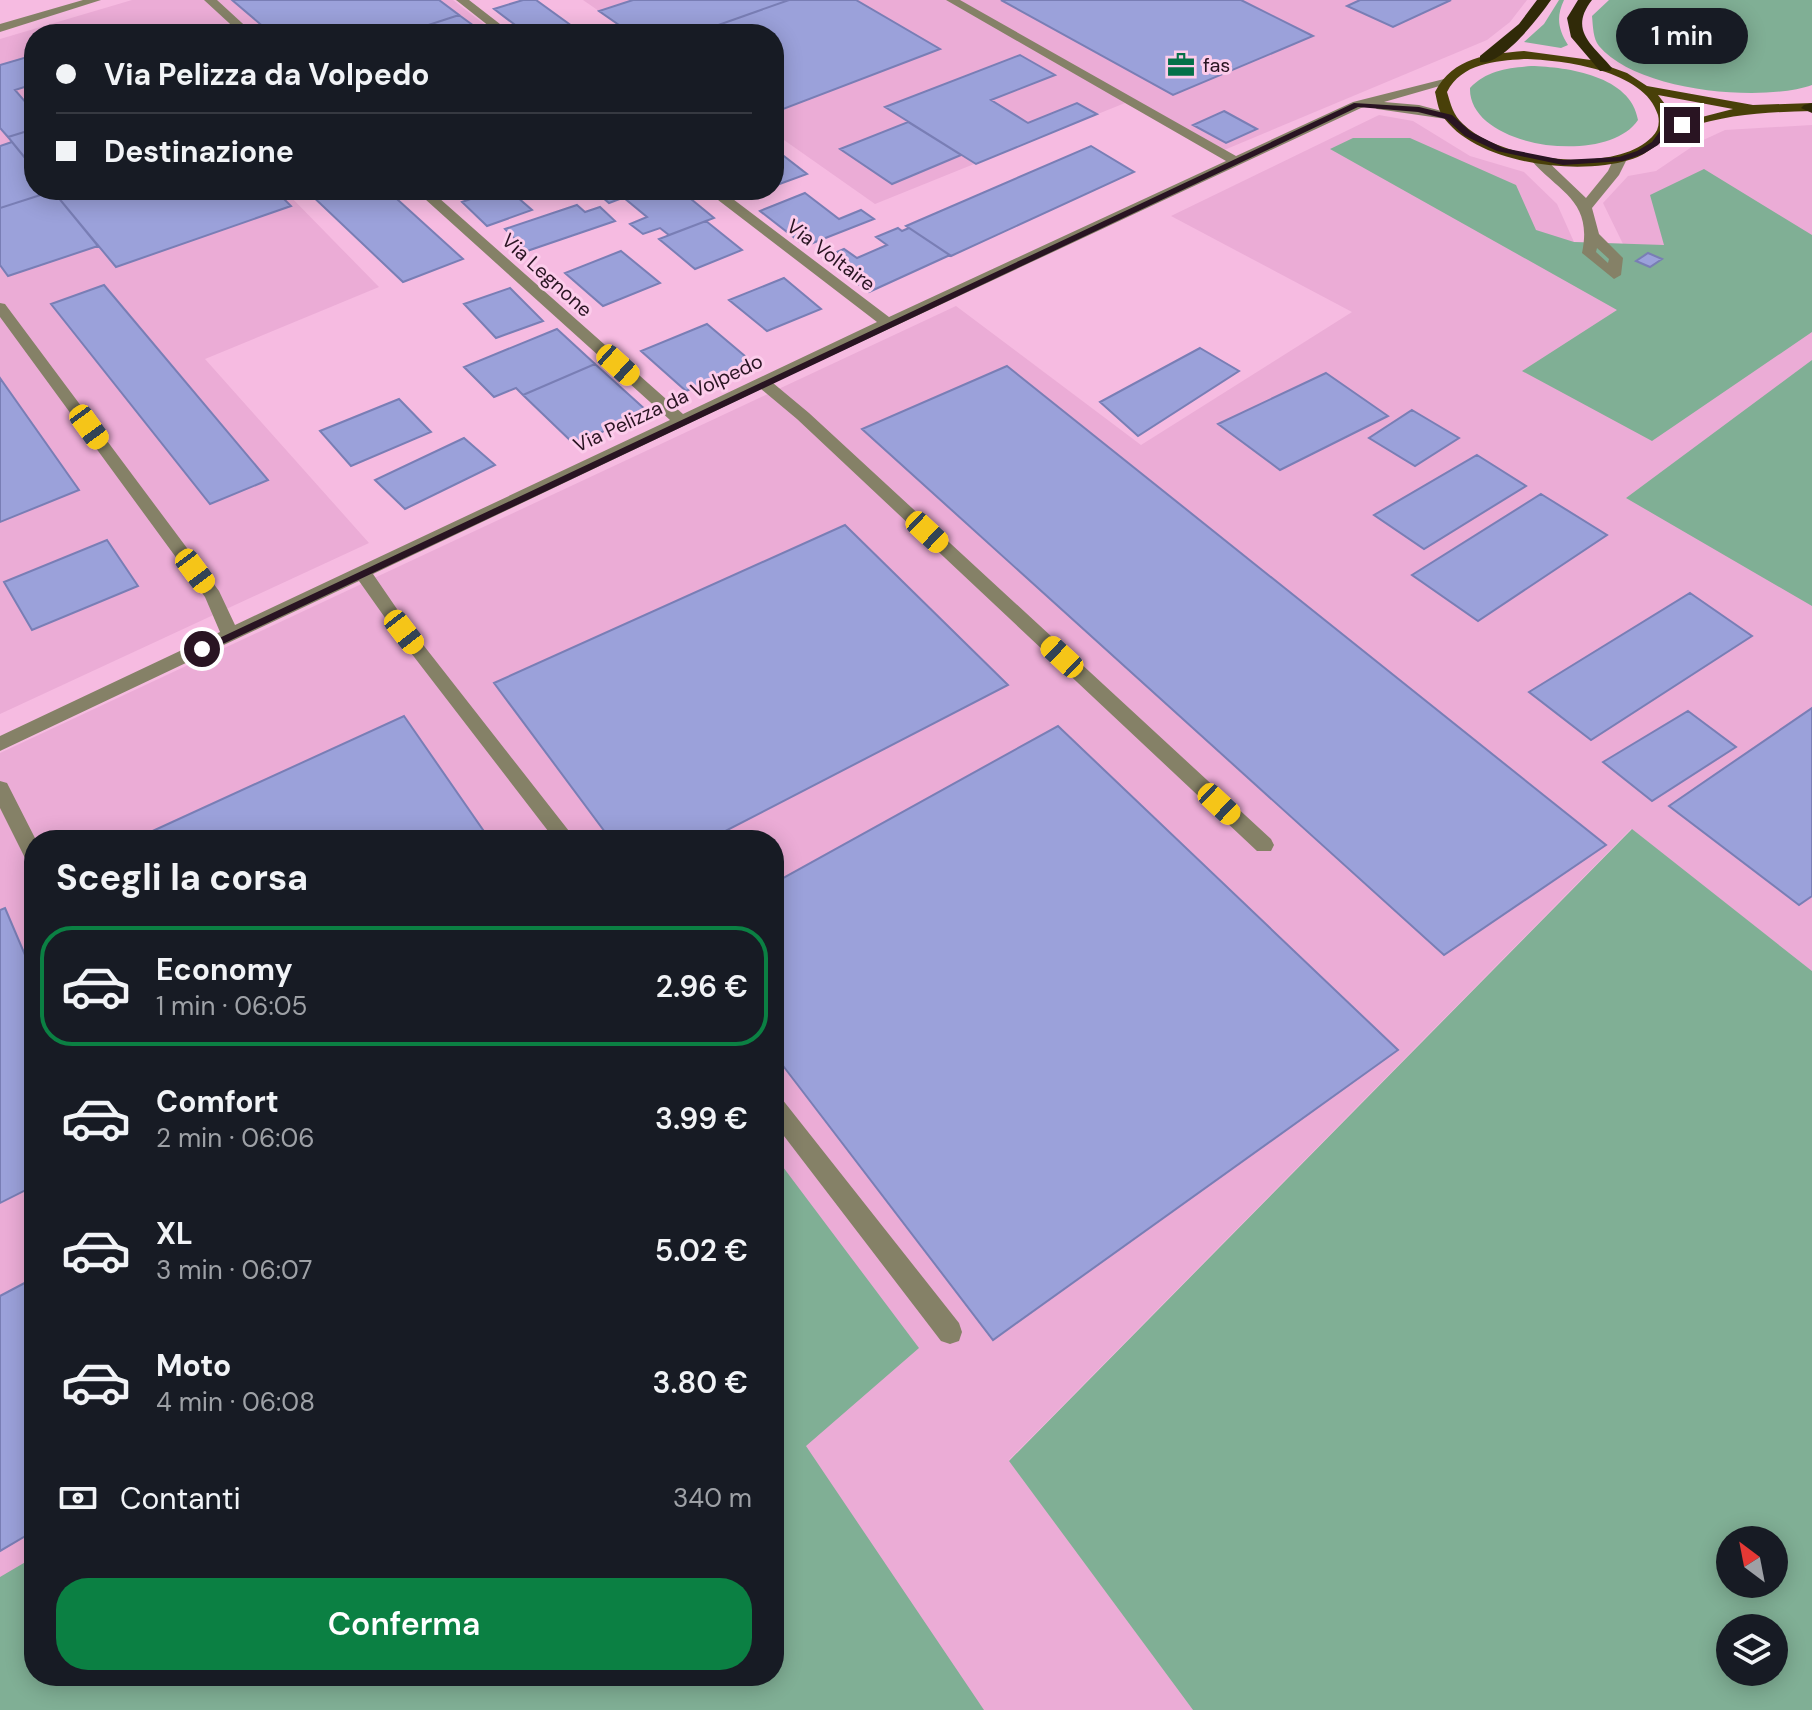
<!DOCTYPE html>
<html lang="it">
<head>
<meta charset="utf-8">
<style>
  :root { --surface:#171b24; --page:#242831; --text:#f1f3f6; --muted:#9ea1a6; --line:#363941; --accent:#0b8043 }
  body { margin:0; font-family:"DM Sans",sans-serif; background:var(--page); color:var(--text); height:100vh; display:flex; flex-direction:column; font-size:30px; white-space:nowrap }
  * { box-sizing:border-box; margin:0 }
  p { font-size:26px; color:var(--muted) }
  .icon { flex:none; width:44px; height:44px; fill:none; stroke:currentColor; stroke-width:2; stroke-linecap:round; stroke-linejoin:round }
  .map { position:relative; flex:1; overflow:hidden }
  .drawer { position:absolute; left:24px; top:830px; width:760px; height:856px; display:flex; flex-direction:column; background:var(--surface); border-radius:32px; box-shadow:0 4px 20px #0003 }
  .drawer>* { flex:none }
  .guide { position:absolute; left:24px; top:24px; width:760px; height:176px; border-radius:32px; box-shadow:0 4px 20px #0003; display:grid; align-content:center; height:176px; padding:0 32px; background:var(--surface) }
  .needle { width:52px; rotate:328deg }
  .tools { position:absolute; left:1716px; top:1526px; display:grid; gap:16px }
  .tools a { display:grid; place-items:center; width:72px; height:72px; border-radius:50%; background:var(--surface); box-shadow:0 4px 20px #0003; font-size:40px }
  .end { position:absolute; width:36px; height:36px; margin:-18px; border:10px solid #291422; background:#fff; box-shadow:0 0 0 4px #fff }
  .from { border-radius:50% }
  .bubble { position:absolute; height:56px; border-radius:28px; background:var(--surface); box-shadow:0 4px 20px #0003; font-size:26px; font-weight:600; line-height:56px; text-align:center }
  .car { position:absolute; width:24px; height:48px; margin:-24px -12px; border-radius:10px; box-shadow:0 0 6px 2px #0007; background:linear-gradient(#f5c518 24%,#345 0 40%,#f5c518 0 76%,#345 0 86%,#f5c518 0) }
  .guide b { display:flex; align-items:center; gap:28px; height:76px; font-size:30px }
  .guide b+b { border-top:2px solid var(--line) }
  .guide i { width:20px; height:20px; background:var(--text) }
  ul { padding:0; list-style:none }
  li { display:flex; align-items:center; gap:24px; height:120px; margin:0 16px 12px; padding:0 16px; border:4px solid transparent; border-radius:32px }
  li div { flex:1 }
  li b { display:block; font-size:30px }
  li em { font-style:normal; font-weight:600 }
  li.active { border-color:var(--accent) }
  li>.icon { width:72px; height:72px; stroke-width:1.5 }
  h2 { padding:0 32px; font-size:36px; line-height:96px }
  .pay { display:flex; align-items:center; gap:20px; height:88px; padding:0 32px; font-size:30px }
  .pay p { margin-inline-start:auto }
  .cta { display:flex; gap:16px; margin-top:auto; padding:16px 32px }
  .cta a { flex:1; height:92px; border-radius:32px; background:var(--accent); color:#fff; font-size:32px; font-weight:600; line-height:92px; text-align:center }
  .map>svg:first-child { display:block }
</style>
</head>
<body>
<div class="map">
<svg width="1812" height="1710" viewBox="0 0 1812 1710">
  <rect width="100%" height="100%" fill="#f6bbe1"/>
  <path fill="#ebacd6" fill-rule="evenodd" d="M132,0H453L497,34H34V190H284L379,287L205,359L369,543L0,714V39Z
    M583,0H1527L1510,22L1487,40L1217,153L1125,103L875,204L774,133V34H632Z
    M1379,115L1413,121L1470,156L1524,172L1557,204L1574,242L1623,244L1603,203L1628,176L1656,171L1699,142L1725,130L1812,125V971L1631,829L1009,1460L1193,1710H0V753L956,306L1141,445L1352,312L1171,216ZM34,840H774V1676H34Z"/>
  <path fill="#80af95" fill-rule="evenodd" d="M1559,0H1564C1556,17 1558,29 1568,45L1561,48L1524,42L1544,24Z
    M1609,0H1812V85C1761,103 1636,91 1599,46C1593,39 1593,26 1592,16Z
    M1531,66C1568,67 1631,76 1638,120C1607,167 1468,148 1470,88C1487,70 1508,68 1531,66Z
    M1353,138H1410L1516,185L1536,230L1574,242L1664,245L1650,195L1704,169L1812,235V332L1652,441L1522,371L1617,310L1330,149Z
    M1812,360V606L1626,498Z
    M1632,829L1812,971V1710H1193L1009,1461ZM1774,1540V1584H1730V1540ZM1774,1628V1672H1730V1628Z
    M774,1155L919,1348L806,1446L984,1710H0V1577L34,1557V1676H774Z"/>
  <path fill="#9ba1da" stroke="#797eb5" stroke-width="2" d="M232,0H439L459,15L401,34H272Z
    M523,0H536L583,34H527L494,9Z
    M633,0H789L693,34H632L599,11Z
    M789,0H856L940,49L778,111L774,109V34H693Z
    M1001,0H1241L1313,36L1173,95Z
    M1360,0H1451L1393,27L1347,6Z
    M459,15L485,34H401Z
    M34,55V84L15,90L34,112V129L8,137L0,128V65Z
    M1020,55L1055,75L991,100L1028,123L1077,103L1097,114L976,164L885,107Z
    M1224,111L1257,129L1226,143L1193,125Z
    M908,122L961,155L892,184L840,149Z
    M34,129V169L8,137Z
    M12,142L34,169V190L53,191L0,208V146Z
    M1091,146L1134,172L951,256L906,226Z
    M780,153L807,174L774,186V155Z
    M52,190H275L291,206L116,267Z
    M387,190L463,259L403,282L307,191Z
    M496,190H509L532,210L487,226L462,202Z
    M594,190H643L609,203Z
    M643,190H680L714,218L669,235L660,228L643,234L630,224L647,217L623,197Z
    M53,191L98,246L8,276L0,265V208Z
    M805,193L839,219L861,210L874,219L805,246L760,211Z
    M577,205L585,212L600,207L615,221L527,251L505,229Z
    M706,221L742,250L695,269L659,239Z
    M898,228L902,231L909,228L950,255L869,292L823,258L844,249L857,258L887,245L876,237Z
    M621,251L660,283L603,306L565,273Z
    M1648,253L1662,259L1650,267L1636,261Z
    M784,278L821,309L767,331L729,300Z
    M104,285L268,480L210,504L51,304Z
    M510,288L543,321L496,338L464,304Z
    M707,324L752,362L686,391L641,351Z
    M557,329L595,364L523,395L516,388L494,397L464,367Z
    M1200,348L1239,371L1138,436L1100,402Z
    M595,364L648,412L574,444L523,395Z
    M1007,366L1606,845L1444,955L862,429Z
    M1326,373L1388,416L1280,470L1218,424Z
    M0,378L79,490L0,522Z
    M399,399L431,432L351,466L320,431Z
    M1412,410L1459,438L1415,466L1369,438Z
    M464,438L495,465L405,509L375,480Z
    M1477,455L1526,486L1424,549L1374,515Z
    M1541,494L1607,535L1478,621L1412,575Z
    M845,525L1008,685L708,840H611L494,683Z
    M107,540L138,586L32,630L4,582Z
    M1690,593L1752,636L1591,740L1529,692Z
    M1812,708V896L1799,905L1669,806Z
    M1688,711L1736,747L1652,801L1603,762Z
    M404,716L490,840H133Z
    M1058,726L1398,1050L993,1340L774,1054V883Z
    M5,908L34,976V1186L0,1203V910Z
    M34,1278V1531L0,1551V1296Z"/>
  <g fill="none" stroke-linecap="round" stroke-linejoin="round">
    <path fill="#858167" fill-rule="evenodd" d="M83,0H101L0,32V24Z
      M204,0H217L254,34H241Z
      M456,0H469L513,34H499Z
      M946,0H960L1236,156L1353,102L1444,79L1450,83L1384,102L1419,105L1453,114V120L1377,109L1371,105L1361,108L773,383L809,413L1271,839L1274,845L1271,851H1257L797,419L761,389L373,574L410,628L576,840H555L398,636L359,581L0,751V736L220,632L205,597L0,317V303L5,304L219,591L235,625L670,420L415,190H430L683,414L877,322L705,190H721L889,317L1226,161Z
      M1615,156L1627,159L1619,175L1592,208L1599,234L1623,258L1621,275L1614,279L1582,253C1593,201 1560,193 1531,160L1543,157L1586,198L1608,171ZM1597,248L1609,259L1608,263L1596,252Z
      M0,781L7,783L36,840L34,864L27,862L0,808Z
      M774,1096L782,1099L959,1323L962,1332L959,1341L950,1344L941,1341L774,1123Z"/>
    <path fill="#494009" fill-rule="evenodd" d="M1524,51L1591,60L1627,73L1647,86L1753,105L1812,103V111C1768,112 1729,114 1686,128C1664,135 1652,154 1629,160C1577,176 1474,164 1442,115C1438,109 1437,100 1435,92C1453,57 1488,54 1524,51ZM1524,59C1563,60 1645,70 1658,115C1660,124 1658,131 1652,137C1614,176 1499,160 1463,124C1453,115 1451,105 1447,92C1462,63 1495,61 1524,59ZM1658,95L1733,109L1671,125L1668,108Z"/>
    <path fill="#302a08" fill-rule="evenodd" d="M1537,0H1551C1539,17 1502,66 1480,62V56L1519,24Z
      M1578,0H1592C1568,31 1593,45 1612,68L1610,71H1600L1571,37L1567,18Z
      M1812,103V113L1801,108L1804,105Z"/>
  </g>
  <path fill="#291422" d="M1354,103L1419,107L1452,115L1471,132L1503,148L1563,160L1619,157L1637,151L1652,142L1660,131L1682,123L1686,125L1666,135L1658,145L1643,154L1623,161L1563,165L1497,151L1465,136L1446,119L1418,112L1358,107L206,652L196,649Z"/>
  <defs>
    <g id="office-bare" transform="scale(2.16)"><path d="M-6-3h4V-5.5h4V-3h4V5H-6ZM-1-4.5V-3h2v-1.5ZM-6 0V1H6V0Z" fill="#047048" stroke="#fccceb" stroke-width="2.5" paint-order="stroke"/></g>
  </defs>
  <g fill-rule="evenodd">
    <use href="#office-bare" x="1181" y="65"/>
  </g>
  <g text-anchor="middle" stroke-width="6" stroke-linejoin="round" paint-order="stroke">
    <g font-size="20" fill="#291422" stroke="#fccceb" text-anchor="start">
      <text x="1203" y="72">fas</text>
    </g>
    <g font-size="20" fill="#291422" stroke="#fccceb">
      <text transform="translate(831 255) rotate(37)" y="7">Via Voltaire</text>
      <text transform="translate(547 275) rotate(42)" y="7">Via Legnone</text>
      <text transform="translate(668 403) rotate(-25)" y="7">Via Pelizza da Volpedo</text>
    </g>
  </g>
</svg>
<div class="tools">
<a><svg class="needle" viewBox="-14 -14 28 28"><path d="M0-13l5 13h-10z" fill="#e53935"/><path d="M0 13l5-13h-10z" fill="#9ea1a6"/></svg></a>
<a><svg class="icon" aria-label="layers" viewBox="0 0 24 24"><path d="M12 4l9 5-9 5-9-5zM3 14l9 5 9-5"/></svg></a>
</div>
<i class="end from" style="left:202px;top:649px"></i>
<i class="end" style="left:1682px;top:125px"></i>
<div class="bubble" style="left:1616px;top:8px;width:132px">1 min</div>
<i class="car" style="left:618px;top:365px;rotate:132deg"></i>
<i class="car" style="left:89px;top:427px;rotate:144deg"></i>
<i class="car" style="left:927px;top:532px;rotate:133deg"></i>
<i class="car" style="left:195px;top:571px;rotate:143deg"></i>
<i class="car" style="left:404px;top:632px;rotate:142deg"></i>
<i class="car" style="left:1062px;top:657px;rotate:313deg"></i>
<i class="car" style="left:1219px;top:804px;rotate:133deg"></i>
<div class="guide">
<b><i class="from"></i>Via Pelizza da Volpedo</b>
<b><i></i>Destinazione</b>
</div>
<section class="drawer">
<h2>Scegli la corsa</h2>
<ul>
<li class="active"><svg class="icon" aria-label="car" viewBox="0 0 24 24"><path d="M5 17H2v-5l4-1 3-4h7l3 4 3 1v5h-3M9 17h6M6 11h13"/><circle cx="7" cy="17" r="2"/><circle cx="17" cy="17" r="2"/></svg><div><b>Economy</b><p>1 min · 06:05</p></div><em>2.96 €</em></li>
<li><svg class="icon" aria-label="car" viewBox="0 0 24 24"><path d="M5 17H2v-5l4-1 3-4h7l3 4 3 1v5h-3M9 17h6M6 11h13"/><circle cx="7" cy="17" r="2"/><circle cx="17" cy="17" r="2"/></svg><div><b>Comfort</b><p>2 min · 06:06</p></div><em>3.99 €</em></li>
<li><svg class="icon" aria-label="car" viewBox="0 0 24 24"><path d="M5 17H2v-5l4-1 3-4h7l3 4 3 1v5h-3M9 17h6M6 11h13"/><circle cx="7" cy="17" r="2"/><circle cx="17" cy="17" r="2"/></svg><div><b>XL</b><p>3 min · 06:07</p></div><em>5.02 €</em></li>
<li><svg class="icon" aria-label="car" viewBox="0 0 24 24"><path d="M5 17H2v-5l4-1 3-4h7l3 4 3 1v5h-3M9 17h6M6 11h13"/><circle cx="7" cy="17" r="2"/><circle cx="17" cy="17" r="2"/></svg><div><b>Moto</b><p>4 min · 06:08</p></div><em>3.80 €</em></li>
</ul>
<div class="pay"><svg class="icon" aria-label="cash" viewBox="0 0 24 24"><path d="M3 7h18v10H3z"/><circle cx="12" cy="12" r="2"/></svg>Contanti<p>340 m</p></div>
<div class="cta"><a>Conferma</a></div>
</section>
</div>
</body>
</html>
